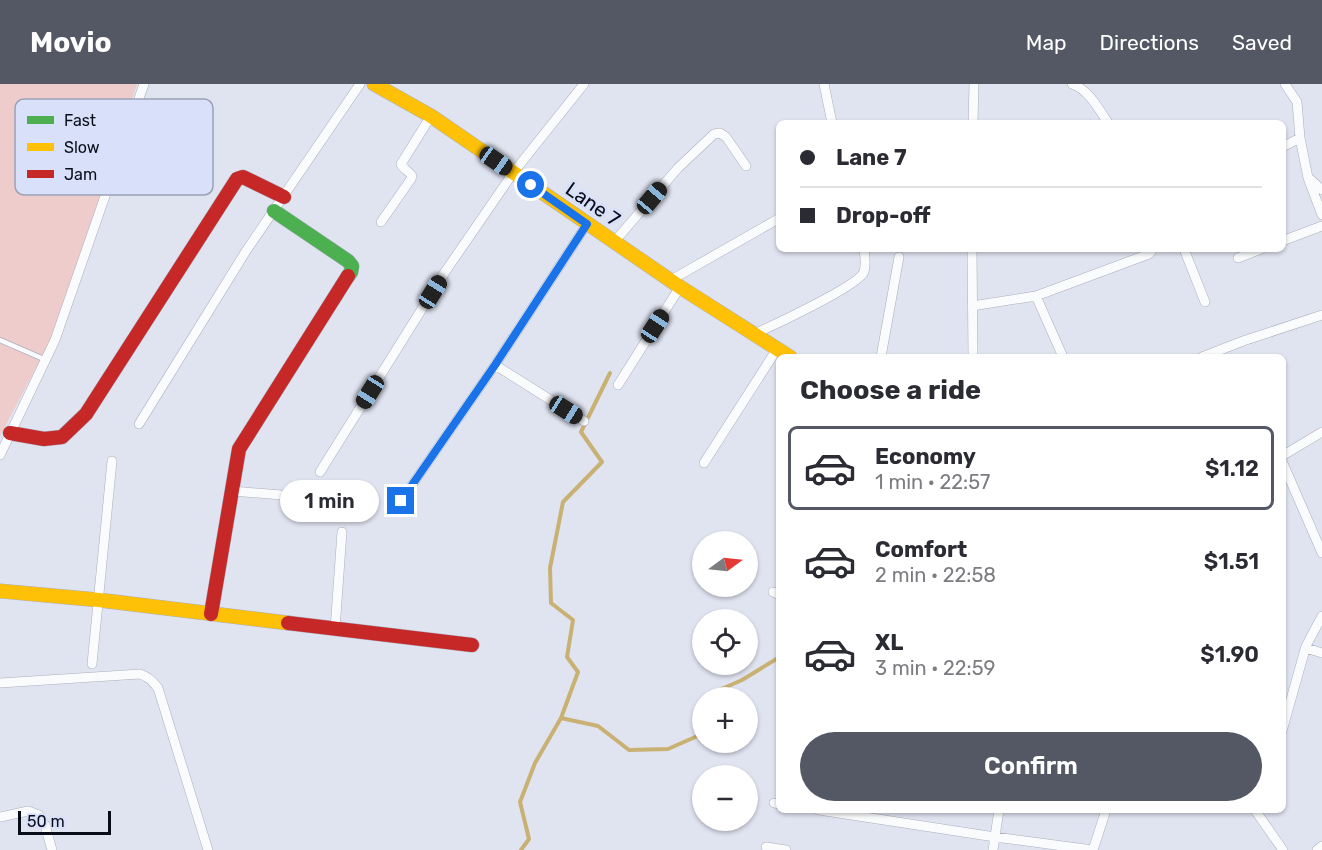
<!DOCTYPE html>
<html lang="en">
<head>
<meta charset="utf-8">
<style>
  :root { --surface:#fff; --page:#f2f2f3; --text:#2b2b33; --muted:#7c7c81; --line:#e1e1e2; --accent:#545865 }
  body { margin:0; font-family:Rubik,sans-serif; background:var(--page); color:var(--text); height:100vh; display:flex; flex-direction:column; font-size:22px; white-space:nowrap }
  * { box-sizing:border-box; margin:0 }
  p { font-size:20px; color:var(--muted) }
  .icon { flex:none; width:33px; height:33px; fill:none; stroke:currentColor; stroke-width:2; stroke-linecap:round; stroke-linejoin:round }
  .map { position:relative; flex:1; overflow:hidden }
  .sheet { position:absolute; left:776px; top:270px; width:510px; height:459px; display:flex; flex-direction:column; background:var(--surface); border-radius:9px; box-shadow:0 2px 4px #0004 }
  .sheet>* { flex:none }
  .top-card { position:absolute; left:776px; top:36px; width:510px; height:132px; border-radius:9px; box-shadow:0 2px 4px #0004; display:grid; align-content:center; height:132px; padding:0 24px; background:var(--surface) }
  .needle { width:39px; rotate:75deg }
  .controls { position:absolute; left:692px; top:447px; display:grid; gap:12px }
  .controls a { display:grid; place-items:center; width:66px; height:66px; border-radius:50%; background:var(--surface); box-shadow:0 2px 4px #0004; font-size:30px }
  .scale { position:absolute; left:18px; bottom:15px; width:93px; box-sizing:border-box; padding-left:6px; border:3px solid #090d1a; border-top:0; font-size:16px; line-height:21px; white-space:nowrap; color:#090d1a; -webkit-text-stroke:4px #d8e1f9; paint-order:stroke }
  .end { position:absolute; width:27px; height:27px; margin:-14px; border:8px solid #1a73e8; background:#fff; box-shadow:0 0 0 3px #fff }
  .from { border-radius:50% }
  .bubble { position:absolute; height:42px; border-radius:21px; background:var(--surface); box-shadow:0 2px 4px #0004; font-size:20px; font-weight:600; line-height:42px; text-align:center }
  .car { position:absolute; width:18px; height:36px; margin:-18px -9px; border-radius:8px; box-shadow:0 0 4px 2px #0007; background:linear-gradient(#222 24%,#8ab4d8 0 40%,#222 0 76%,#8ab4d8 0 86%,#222 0) }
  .top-card b { display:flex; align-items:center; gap:21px; height:57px; font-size:22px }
  .top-card b+b { border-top:2px solid var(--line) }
  .top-card i { width:15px; height:15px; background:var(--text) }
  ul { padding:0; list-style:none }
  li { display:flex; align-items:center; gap:18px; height:84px; margin:0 12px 9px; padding:0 12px; border:3px solid transparent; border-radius:9px }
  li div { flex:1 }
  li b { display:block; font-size:22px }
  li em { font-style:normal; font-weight:600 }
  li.current { border-color:var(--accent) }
  li>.icon { width:54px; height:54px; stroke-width:1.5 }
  h2 { padding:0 24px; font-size:27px; line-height:72px }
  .button { display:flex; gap:12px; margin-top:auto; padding:12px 24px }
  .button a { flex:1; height:69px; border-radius:36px; background:var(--accent); color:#fff; font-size:24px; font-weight:600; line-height:69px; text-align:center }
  header { display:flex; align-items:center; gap:36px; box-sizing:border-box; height:84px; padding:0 30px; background:var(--accent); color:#fff }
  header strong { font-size:28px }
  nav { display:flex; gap:33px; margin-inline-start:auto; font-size:21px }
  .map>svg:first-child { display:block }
</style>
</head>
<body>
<header>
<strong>Movio</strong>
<nav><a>Map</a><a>Directions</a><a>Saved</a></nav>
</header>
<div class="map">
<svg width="1322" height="766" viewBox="0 0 1322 766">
  <rect width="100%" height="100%" fill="#e0e4f1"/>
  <path fill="#ecc" d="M0,0H137L56,246L0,352Z"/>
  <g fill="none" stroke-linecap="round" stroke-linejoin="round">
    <path stroke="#c8b172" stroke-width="4" d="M706,614V612L742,596L778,574
      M561,634L578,588L567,573L573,536L551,519L550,484L563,418L602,378L581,348L610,289
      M521,766L529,755L520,718L535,679L561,634L598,642L629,666L668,665L702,650"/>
    <g stroke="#abafbc" stroke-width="6">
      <path id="lane" d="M0,256L46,276"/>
    </g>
    <g stroke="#abafbc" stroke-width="10">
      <path id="street" d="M824,0L832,39
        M1072,0C1088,5 1099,25 1108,39
        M1285,0L1297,18L1300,54L1308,94L1322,131
        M973,39L974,0
        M1282,63L1300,54
        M1310,95L1322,106
        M381,138L411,95L412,92C409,87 403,85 401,80L431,32
        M1282,157L1322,142
        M614,158L678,84L714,50L720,49L726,53L746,82
        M972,165L973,273
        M1184,165L1205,218
        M1238,174L1261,165
        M671,196L778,135
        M1036,212L1063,273
        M972,222L1036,212L1149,170L1153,165
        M754,250C772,242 858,202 864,188C866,181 865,172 864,165
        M881,273L899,173
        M1202,273L1243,257L1322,231
        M495,281L584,337
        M618,301L680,203
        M139,340L246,167L360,0
        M0,371L55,256L144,0
        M1282,372L1322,348
        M1282,377L1322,469
        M704,379L777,265
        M320,388L445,188L513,89L584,0
        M232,407L306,413
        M401,417L495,281L587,140
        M773,508L778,510
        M335,545L342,448
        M1306,564L1322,569
        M92,580L112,377
        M0,599L140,590C149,593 152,597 158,604L208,766
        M1282,647L1306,562L1322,532
        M774,719L778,720
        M819,726L995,753L1093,766
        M1255,726L1283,766
        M0,733L28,727L39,731L45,741L52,766
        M766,763L786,766
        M993,766L999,726
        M1093,766L1106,726
        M1317,766L1322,762"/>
    </g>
    <g stroke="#abafbc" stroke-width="15">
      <path id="fast" d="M274,127L348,177L352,182L351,188L348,192"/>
    </g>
    <g stroke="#abafbc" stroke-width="15">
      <path id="slow" d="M374,0L431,32L680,203L790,273
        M0,507L99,516L288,539"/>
    </g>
    <g stroke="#abafbc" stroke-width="15">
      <path id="jam" d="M10,349L44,355L62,353L86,330L237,95L243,93L284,113
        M211,530L239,365L348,192
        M288,539L472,561"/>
    </g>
    <use href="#lane" stroke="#fafbfd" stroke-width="4.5"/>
    <use href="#street" stroke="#fafbfd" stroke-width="9"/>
    <use href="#fast" stroke="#4caf50" stroke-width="14"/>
    <use href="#slow" stroke="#ffc107" stroke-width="14"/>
    <use href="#jam" stroke="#c62828" stroke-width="14"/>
  </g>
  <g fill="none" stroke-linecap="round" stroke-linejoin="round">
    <path stroke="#1a73e8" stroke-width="8" d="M401,417L495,281L587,140L531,101"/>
  </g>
  <g text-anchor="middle" stroke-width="6" stroke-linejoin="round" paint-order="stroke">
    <g font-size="20" fill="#090d1a" stroke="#d8e1f9">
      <text transform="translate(593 120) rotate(35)" y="7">Lane 7</text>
    </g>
  </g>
  <rect x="15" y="15" width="198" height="96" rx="9" fill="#d8e1f9" stroke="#9aa1b6" stroke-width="1.5"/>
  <rect x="27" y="32" width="27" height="8" fill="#4caf50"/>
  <rect x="27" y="59" width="27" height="8" fill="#ffc107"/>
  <rect x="27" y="86" width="27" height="8" fill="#c62828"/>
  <g font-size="16" fill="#090d1a">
    <text x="64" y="42">Fast</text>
    <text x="64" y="69">Slow</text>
    <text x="64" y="96">Jam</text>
  </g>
</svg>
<div class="controls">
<a><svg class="needle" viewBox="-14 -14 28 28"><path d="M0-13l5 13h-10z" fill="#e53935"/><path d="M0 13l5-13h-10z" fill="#7c7c81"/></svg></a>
<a><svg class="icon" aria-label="locate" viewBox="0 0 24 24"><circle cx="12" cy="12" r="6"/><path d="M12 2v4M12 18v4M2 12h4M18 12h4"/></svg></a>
<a>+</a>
<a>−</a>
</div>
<div class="scale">50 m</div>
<i class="end from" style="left:531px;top:101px"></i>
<i class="end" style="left:401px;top:417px"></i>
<div class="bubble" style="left:280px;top:396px;width:99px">1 min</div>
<i class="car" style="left:496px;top:77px;rotate:125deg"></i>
<i class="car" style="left:652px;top:114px;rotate:40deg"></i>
<i class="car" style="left:433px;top:208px;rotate:32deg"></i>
<i class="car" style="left:655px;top:242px;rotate:33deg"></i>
<i class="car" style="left:370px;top:308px;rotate:212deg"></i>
<i class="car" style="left:566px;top:326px;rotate:122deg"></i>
<div class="top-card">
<b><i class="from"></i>Lane 7</b>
<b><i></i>Drop-off</b>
</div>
<section class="sheet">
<h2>Choose a ride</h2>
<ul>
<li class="current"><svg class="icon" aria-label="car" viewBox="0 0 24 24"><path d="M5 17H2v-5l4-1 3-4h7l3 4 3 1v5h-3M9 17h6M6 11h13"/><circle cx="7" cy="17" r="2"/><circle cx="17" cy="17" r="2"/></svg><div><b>Economy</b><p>1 min · 22:57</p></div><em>$1.12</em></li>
<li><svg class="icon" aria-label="car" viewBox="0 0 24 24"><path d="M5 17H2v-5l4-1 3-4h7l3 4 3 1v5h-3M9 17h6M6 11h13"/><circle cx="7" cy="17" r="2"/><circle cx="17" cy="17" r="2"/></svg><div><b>Comfort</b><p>2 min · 22:58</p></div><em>$1.51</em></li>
<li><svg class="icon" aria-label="car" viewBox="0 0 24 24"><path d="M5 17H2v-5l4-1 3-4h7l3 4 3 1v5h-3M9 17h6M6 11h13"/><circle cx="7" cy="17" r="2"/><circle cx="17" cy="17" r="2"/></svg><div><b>XL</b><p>3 min · 22:59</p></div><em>$1.90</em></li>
</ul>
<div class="button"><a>Confirm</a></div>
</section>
</div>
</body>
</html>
